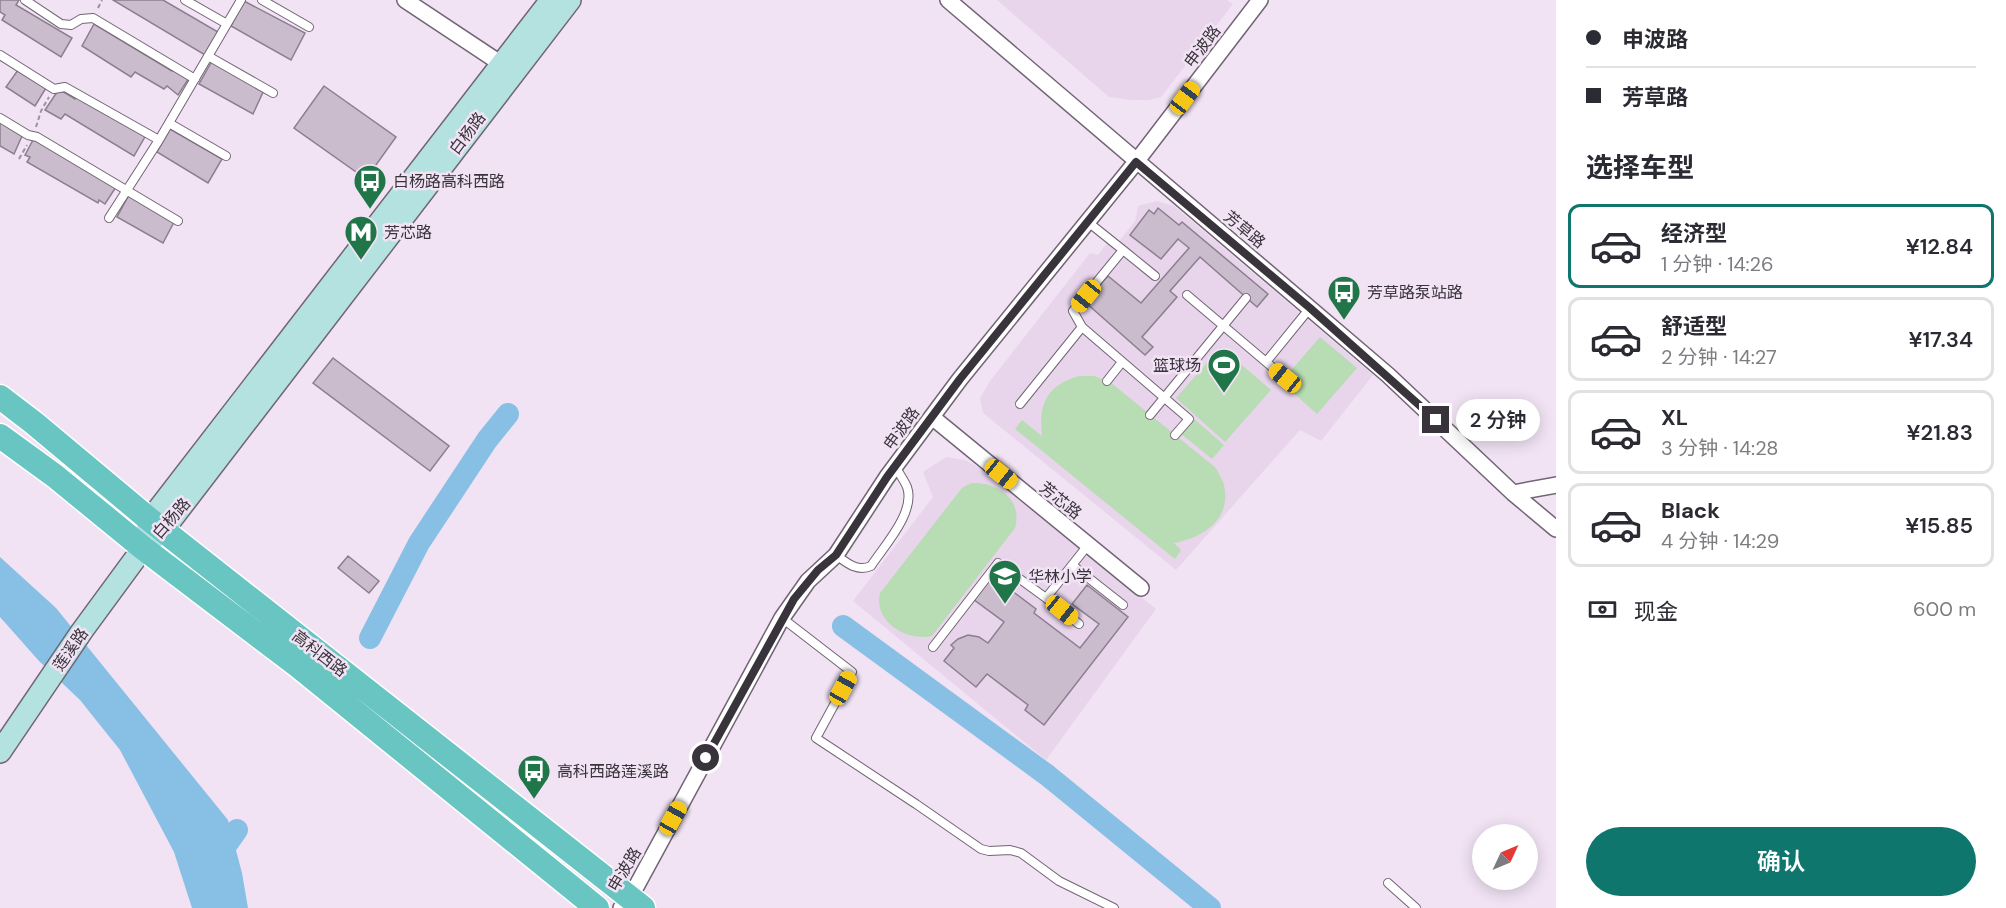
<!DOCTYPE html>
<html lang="zh">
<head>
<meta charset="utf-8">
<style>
  :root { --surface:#fff; --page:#f7f7f7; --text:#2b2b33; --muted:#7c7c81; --line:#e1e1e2; --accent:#0f766e }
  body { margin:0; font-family:"DM Sans","Noto Sans SC",sans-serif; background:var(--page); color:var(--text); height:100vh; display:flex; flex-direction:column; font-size:22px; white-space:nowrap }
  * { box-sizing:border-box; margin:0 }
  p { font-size:20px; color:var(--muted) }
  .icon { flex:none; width:33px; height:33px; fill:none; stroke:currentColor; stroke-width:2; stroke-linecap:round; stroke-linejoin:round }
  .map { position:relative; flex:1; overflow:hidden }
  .drawer { display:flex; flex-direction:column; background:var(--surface); width:450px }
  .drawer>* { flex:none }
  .guide { display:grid; align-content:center; height:132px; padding:0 30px; background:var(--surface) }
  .needle { width:39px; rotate:46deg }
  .tools { position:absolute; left:1472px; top:824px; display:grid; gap:12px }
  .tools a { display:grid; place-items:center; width:66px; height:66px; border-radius:50%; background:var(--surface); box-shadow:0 3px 15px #0003; font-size:30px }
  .end { position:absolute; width:27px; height:27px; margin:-14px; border:8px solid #39343b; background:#fff; box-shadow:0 0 0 3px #fff }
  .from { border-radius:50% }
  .bubble { position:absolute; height:42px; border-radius:21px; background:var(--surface); box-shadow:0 3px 15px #0003; font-size:20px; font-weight:600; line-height:42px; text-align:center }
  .car { position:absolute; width:18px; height:36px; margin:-18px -9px; border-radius:8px; box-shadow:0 0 4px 2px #0007; background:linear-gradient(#f5c518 24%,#345 0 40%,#f5c518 0 76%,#345 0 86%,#f5c518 0) }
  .guide b { display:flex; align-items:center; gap:21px; height:57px; font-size:22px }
  .guide b+b { border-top:2px solid var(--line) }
  .guide i { width:15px; height:15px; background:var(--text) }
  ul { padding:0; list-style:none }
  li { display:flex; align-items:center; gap:18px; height:84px; margin:0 12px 9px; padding:0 18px; border:3px solid var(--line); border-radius:12px }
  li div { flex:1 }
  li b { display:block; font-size:22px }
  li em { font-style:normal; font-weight:600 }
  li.selected { border-color:var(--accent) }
  li>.icon { width:54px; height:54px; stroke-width:1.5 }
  h2 { padding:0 30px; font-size:27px; line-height:72px }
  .pay { display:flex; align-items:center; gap:15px; height:66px; padding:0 30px; font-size:22px }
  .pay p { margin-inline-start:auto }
  .primary-button { display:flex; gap:12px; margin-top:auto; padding:12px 30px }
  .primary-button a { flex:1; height:69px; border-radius:36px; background:var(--accent); color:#fff; font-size:24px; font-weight:600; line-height:69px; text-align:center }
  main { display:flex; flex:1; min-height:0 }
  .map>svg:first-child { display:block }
</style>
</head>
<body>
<main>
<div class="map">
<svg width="1556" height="908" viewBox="0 0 1556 908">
  <rect width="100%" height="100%" fill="#f1e3f4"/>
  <path fill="#e8d5ec" d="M997,0H1227L1233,4L1161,97L1149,100H1131L1109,97Z
    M1157,201L1174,206L1373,375L1321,441L1300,430L1176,570L983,413L980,398L990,381L1090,253L1098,255L1109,240L1117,244L1135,221L1138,206Z
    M946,457L965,460L985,471L1156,609L1046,760L853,601L933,497L923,472Z"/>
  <path fill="#b8dcb3" d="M1320,337L1357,368L1317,414L1281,382Z
    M1221,347L1271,390L1225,442L1176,398Z
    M1079,376H1094L1110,382L1216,468C1218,473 1223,480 1224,485C1232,519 1203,538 1174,543L1181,550L1175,559L1015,429L1022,420L1042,436C1038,404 1047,385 1079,376Z
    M1193,418L1224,445L1212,459L1180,433Z
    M971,483C998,482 1023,499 1015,528L932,636C906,642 873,621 880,593L962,488Z"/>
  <path fill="#87bfe5" d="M0,557L56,608L228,820L242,873L248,908H192L174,852L120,750L80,700L39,661L0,617Z"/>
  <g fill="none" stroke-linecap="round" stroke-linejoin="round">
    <path stroke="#87bfe5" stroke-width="22" d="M843,626L1047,775L1210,908
      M370,638L419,543L487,440L508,414
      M215,861L237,830"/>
  </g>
  <path fill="#cabccd" stroke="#8b7e8e" stroke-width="1.5" d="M0,0H19L16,5L72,38L61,57L2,20L5,15L0,12Z
    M113,0H163L218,32L205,55Z
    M244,1L305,33L291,60L231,26Z
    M94,24L172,71L175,68L189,78L178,95L167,86L164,89L135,72L131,77L82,46Z
    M212,61L264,90L253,114L199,84Z
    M18,70L46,88L35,106L6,87Z
    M324,86L396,137L366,179L294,128Z
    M59,89L75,99L78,95L146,135L134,156L65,114L61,119L45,110Z
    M0,122L22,136L14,154L0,146Z
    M170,129L222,159L208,183L157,152Z
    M34,138L116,187L105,204L99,200L98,203L27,162L30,157L25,155Z
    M129,195L174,222L163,243L117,217Z
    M1158,208L1179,225L1182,222L1268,294L1257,307L1200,257L1170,291L1177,297L1142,337L1153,347L1145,355L1085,302L1108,276L1141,303L1189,248L1178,239L1161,259L1130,235L1149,210L1154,214Z
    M333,358L449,446L430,471L313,383Z
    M348,556L379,581L369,593L338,568Z
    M991,575L1036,609L1034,613L1080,648L1099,624L1072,604L1087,585L1128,617L1044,725L1025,710L1028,705L987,674L976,687L944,661L954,648L951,645L958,639L968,635L979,637L988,643L1004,622L973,599Z"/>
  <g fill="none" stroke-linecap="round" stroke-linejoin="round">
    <g stroke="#716474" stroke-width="10">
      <path id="service" d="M25,0L61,24L71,25L81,19L93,18L195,79
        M185,0L227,24
        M262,0L309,27
        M0,55L54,89L65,87L159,140
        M208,56L273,93
        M0,118L28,135L37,137L178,221
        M169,123L226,156
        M109,218L159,140L241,0
        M1123,250L1155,276
        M1187,295L1285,378
        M1082,327L1189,419L1175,435
        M1266,362L1310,308
        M1107,381L1122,362
        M1020,404L1082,327L1073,311L1123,250L1088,222
        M1150,415L1246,298
        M836,555C847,563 857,572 871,566C884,546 916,512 907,487C904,480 899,473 895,467
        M1072,565L1123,605
        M782,618L852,672L816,738L916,804L981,849L989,851L1010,850L1021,853L1059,881L1114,908
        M1079,624L1046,598L1088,545
        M933,647L998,563L1046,598
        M1388,883L1416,908"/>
    </g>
    <g stroke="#716474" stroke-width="18">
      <path id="minor" d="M405,0L509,69
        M948,0L1388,375L1513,493L1556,529
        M932,417L1141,588
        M1513,493L1556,485
        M621,908L630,898L782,618L808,581L836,555L887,477L960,379L1136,162L1260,0"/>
    </g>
    <g stroke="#716474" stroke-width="24">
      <path id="secondary" d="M146,534L150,520L551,0
        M0,752L82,631L143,548L164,529L570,0"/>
    </g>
    <g stroke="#fff" stroke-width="27">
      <path id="primary" d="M0,397L34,423L150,520L643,908
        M0,436L55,476L143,548L297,665L597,908"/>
    </g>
    <path stroke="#9c929f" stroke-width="2" stroke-dasharray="4.5 3" stroke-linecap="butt" d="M98,8L102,0
      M36,127L41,111L49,97
      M19,159L27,145"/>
    <use href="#service" stroke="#fff" stroke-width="8"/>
    <use href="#minor" stroke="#fff" stroke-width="15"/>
    <use href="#secondary" stroke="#b3e2e1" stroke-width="21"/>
    <use href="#primary" stroke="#68c5c2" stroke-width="24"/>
  </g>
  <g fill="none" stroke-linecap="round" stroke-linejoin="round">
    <path stroke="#39343b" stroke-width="8" d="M706,758L794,599L818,570L836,555L887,477L960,379L1136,162L1310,308L1436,420"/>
  </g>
  <defs>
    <g id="bus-pin" transform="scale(1.725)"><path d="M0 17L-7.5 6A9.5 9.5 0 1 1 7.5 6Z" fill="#217649" stroke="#f1e3f4"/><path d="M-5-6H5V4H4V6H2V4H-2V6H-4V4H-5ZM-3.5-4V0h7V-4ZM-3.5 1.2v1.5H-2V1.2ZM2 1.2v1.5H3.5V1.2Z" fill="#fff"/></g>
    <g id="metro-pin" transform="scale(1.725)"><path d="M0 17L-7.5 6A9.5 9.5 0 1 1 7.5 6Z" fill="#217649" stroke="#f1e3f4"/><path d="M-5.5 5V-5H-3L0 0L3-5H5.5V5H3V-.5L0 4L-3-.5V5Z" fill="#fff"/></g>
    <g id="stadium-pin" transform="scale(1.725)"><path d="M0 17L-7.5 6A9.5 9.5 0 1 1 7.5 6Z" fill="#217649" stroke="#f1e3f4"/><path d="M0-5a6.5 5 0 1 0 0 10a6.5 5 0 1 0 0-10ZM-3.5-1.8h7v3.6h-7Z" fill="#fff"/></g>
    <g id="school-pin" transform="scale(1.725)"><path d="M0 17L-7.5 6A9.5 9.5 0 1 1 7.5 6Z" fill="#217649" stroke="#f1e3f4"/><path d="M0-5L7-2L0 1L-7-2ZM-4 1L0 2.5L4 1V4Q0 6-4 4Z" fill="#fff"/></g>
  </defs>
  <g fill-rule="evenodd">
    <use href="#bus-pin" x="370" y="181"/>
    <use href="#metro-pin" x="361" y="232"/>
    <use href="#bus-pin" x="1344" y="292"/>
    <use href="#stadium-pin" x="1224" y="365"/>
    <use href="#school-pin" x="1005" y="576"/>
    <use href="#bus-pin" x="534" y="771"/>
  </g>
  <g text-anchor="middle" stroke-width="5" stroke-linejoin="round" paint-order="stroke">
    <g font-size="16" fill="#39343b" stroke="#f1e3f4">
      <text transform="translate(1202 46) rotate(-53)" y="6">申波路</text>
      <text transform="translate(467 133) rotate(-53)" y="6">白杨路</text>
      <text transform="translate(1245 229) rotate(40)" y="6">芳草路</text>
      <text transform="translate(901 428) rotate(-54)" y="6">申波路</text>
      <text transform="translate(1061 500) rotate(39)" y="6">芳芯路</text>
      <text transform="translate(171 518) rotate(-49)" y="6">白杨路</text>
      <text transform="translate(70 649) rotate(-55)" y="6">莲溪路</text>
      <text transform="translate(320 653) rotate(38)" y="6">高科西路</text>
      <text transform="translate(624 869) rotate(-59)" y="6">申波路</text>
    </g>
    <g font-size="16" fill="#39343b" stroke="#f1e3f4" text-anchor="start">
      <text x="393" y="187">白杨路高科西路</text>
      <text x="384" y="238">芳芯路</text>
      <text x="1367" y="298">芳草路泵站路</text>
      <text x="1201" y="371" text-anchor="end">篮球场</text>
      <text x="1028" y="582">华林小学</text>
      <text x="557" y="777">高科西路莲溪路</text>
    </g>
  </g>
</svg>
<div class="tools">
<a><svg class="needle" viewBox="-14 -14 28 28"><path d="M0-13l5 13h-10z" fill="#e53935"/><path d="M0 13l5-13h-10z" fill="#7c7c81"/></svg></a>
</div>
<i class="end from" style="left:706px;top:758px"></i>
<i class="end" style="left:1436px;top:420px"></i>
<div class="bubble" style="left:1456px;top:399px;width:84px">2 分钟</div>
<i class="car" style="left:1185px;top:98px;rotate:37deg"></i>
<i class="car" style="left:1086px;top:296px;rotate:219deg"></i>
<i class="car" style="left:1285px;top:378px;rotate:309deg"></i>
<i class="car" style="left:1001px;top:474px;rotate:129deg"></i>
<i class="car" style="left:1062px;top:610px;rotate:129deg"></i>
<i class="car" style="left:843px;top:688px;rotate:29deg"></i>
<i class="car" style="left:673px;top:818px;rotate:29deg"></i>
</div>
<section class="drawer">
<div class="guide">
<b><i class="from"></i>申波路</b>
<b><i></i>芳草路</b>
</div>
<h2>选择车型</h2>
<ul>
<li class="selected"><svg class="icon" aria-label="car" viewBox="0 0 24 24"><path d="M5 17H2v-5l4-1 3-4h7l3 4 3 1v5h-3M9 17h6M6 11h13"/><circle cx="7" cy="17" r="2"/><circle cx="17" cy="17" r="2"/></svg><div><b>经济型</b><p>1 分钟 · 14:26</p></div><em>¥12.84</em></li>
<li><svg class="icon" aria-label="car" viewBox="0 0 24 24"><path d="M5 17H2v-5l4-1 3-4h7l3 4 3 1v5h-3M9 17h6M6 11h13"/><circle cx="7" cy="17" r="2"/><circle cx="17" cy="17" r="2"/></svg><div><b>舒适型</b><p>2 分钟 · 14:27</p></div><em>¥17.34</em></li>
<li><svg class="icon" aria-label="car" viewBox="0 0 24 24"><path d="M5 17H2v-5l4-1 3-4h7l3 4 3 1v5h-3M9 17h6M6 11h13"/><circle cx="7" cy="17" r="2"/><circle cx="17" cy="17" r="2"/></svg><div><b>XL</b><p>3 分钟 · 14:28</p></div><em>¥21.83</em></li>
<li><svg class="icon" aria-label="car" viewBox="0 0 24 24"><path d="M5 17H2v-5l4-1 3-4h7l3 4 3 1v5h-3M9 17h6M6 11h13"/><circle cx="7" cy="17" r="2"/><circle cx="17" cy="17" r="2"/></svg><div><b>Black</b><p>4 分钟 · 14:29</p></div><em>¥15.85</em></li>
</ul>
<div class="pay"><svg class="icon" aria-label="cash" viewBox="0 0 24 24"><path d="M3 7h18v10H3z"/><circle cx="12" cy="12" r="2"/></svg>现金<p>600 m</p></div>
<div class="primary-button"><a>确认</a></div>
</section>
</main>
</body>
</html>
